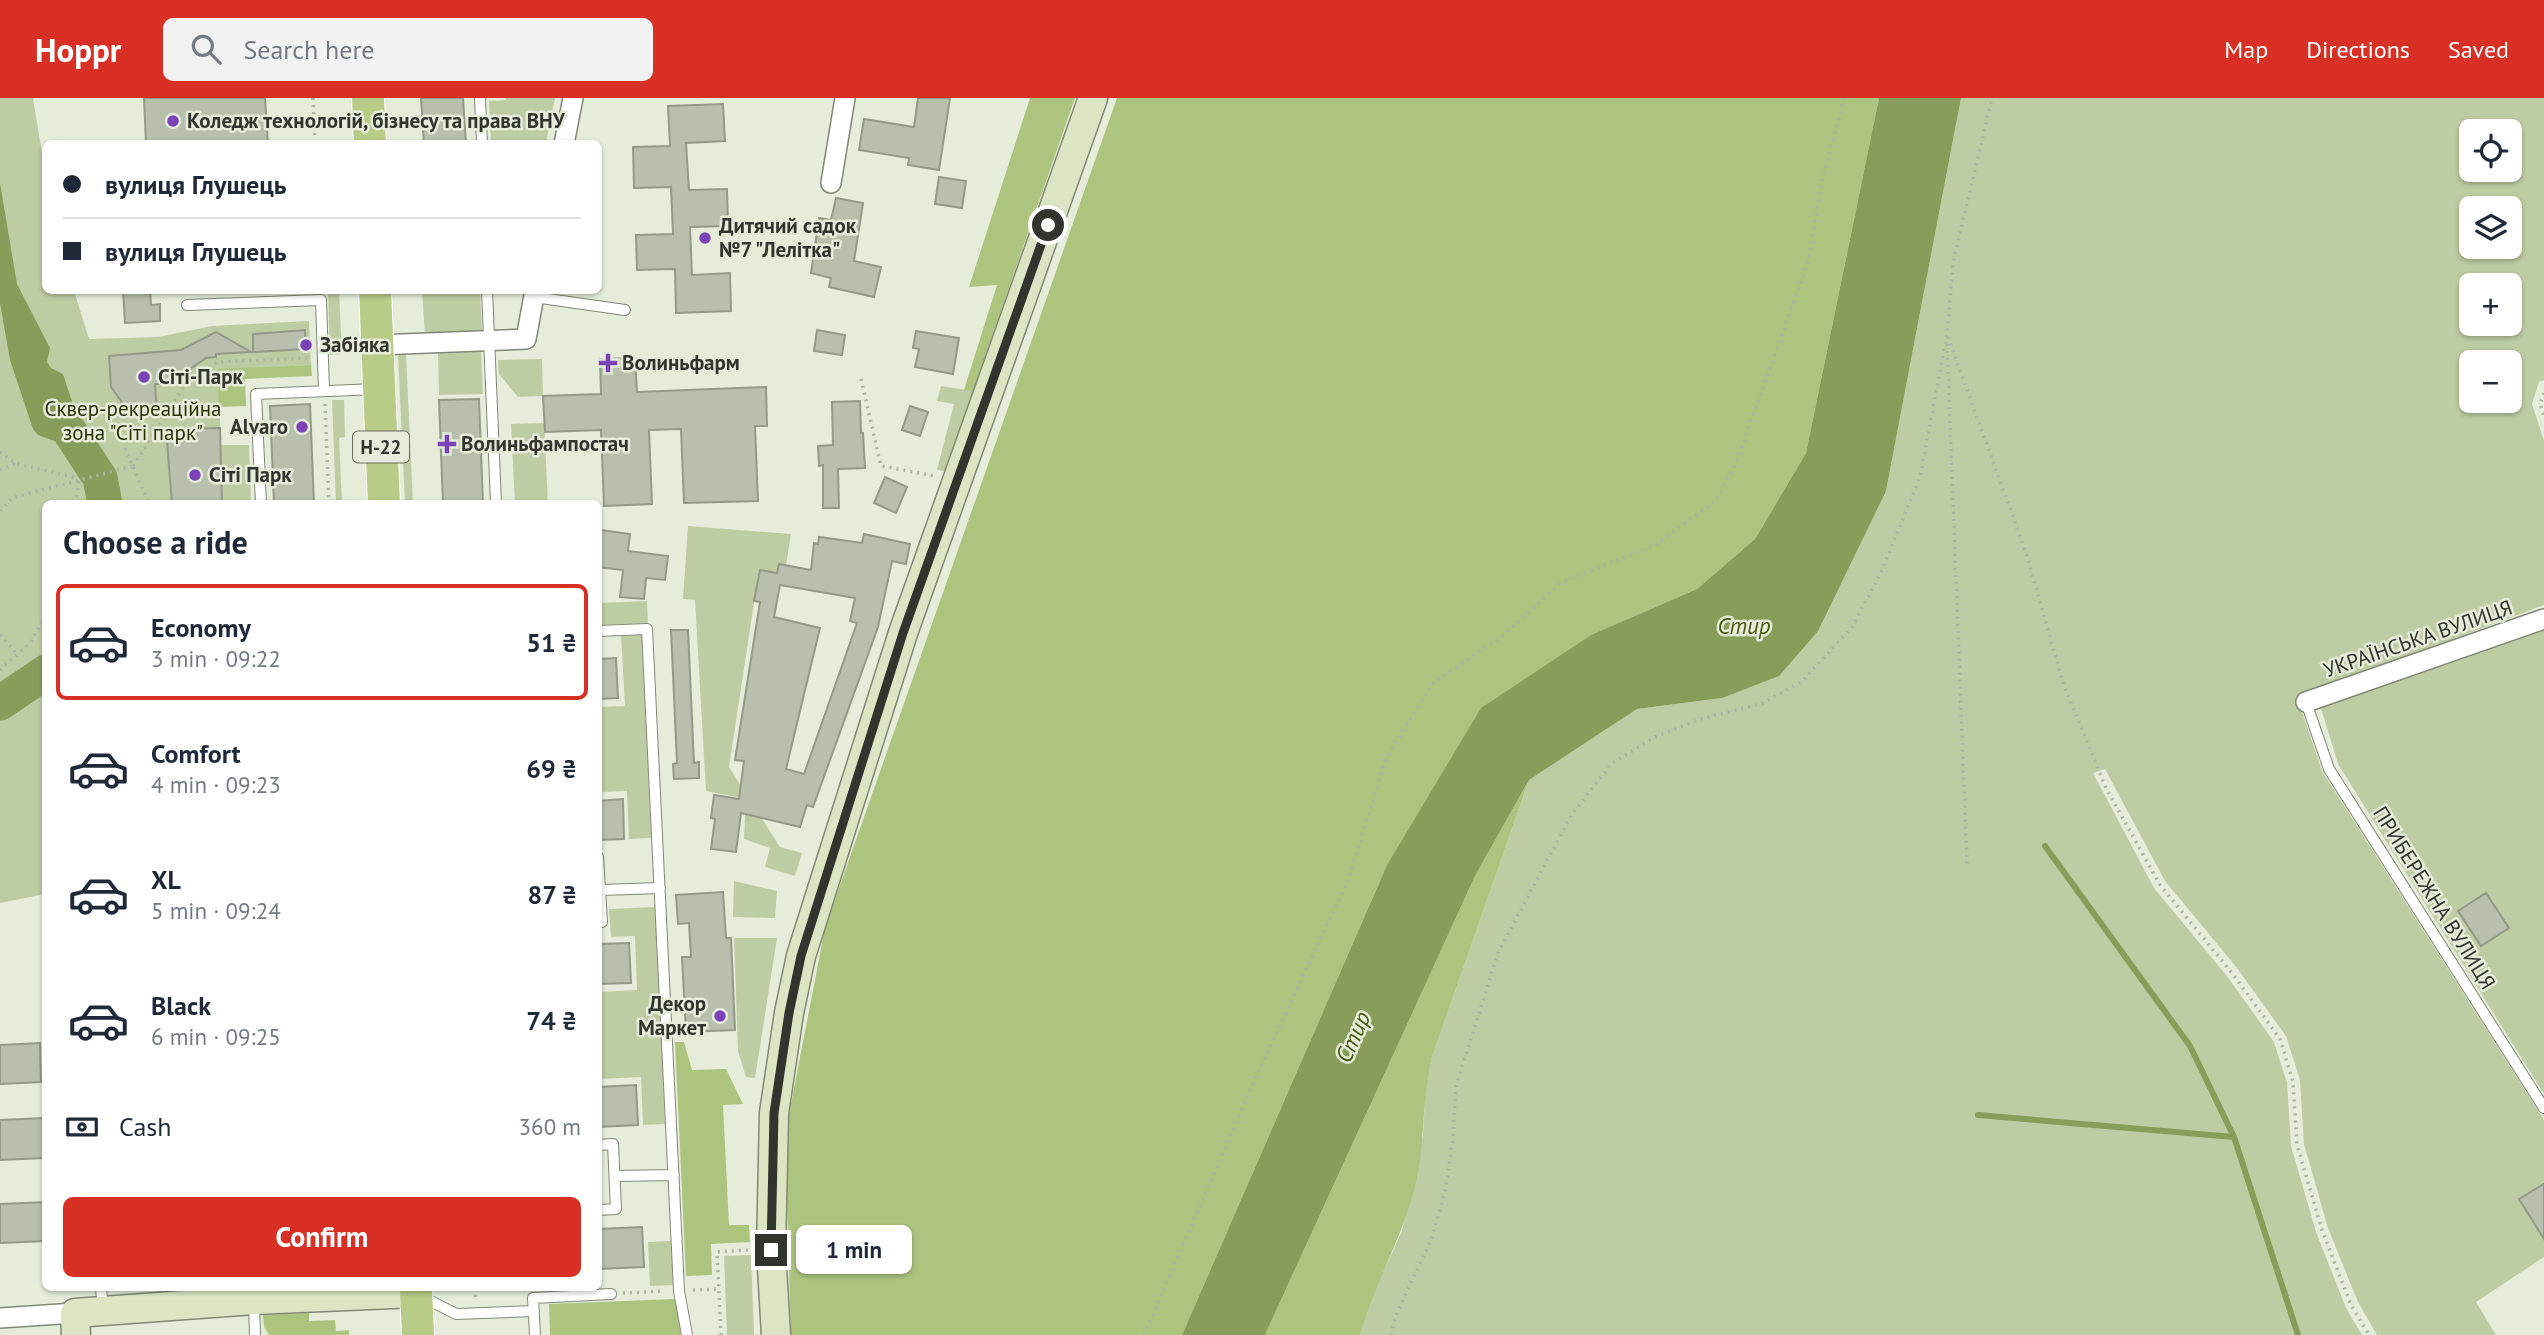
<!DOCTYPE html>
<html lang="en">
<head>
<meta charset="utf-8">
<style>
  :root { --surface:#fff; --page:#f2f2f3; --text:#1f2937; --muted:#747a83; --line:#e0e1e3; --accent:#d93025 }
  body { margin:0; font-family:"PT Sans",sans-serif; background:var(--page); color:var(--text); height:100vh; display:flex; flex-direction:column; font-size:26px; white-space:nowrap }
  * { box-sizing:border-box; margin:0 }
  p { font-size:23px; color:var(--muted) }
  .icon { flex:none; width:38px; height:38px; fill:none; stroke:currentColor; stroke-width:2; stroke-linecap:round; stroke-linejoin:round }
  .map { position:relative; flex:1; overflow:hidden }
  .drawer { position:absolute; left:42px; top:402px; width:560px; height:791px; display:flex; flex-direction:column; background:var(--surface); border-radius:10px; box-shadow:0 2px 5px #0004 }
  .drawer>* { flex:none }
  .guide { position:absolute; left:42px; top:42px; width:560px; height:154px; border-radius:10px; box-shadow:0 2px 5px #0004; display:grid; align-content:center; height:154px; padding:0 21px; background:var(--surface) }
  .controls { position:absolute; left:2459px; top:21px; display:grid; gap:14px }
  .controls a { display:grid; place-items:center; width:63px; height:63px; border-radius:10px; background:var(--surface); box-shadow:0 2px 5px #0004; font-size:35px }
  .end { position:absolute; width:32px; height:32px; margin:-16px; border:9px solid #32352d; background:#fff; box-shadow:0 0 0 4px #fff }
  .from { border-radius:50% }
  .bubble { position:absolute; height:49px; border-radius:10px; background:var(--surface); box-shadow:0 2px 5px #0004; font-size:23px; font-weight:800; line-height:49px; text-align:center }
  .guide b { display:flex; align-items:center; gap:24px; height:66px; font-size:26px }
  .guide b+b { border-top:2px solid var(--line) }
  .guide i { width:18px; height:18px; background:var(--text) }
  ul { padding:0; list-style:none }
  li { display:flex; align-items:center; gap:21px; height:116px; margin:0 14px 10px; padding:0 7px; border:4px solid transparent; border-radius:10px }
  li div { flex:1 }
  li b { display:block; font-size:26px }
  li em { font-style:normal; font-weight:800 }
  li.selected { border-color:var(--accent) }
  li>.icon { width:63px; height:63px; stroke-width:1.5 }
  h2 { padding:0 21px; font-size:32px; line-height:84px }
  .pay { display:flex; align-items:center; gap:18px; height:77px; padding:0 21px; font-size:26px }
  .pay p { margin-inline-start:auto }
  .primary-button { display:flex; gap:14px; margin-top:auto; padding:14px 21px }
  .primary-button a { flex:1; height:80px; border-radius:10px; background:var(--accent); color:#fff; font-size:28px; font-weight:800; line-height:80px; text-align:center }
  header { display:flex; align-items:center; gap:42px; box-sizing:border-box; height:98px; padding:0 35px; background:var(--accent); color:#fff }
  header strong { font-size:33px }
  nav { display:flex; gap:38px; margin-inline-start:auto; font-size:24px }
  .search { width:490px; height:63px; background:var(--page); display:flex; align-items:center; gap:18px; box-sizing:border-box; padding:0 24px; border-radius:10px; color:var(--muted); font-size:26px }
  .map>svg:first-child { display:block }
</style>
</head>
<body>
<header>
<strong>Hoppr</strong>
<div class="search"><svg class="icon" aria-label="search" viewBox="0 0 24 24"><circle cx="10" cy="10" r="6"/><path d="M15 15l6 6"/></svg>Search here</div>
<nav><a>Map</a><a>Directions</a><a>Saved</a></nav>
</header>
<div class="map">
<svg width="2544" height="1237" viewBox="0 0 2544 1237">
  <rect width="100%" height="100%" fill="#e5ecd9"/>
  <path fill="#becca3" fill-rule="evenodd" d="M0,0H33L45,74L46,192L74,193L89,241L158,239L212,228L309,223L311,267L218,272L221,347H249L251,406H46L45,796L0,805Z
    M506,0H555L546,45H491L489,3L506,2Z
    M1961,0H2544V282L2539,284L2532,306L2544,343V507L2297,599L2322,673L2544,1022V1159L2476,1204L2496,1237H2377L2358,1204L2328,1130L2304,1046L2300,982L2286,938L2237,870L2165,783L2105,671L2093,675L2154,790L2227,878L2274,944L2287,985L2291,1048L2316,1134L2346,1210L2362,1237H1360L1368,1207L1402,1133L1423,1037L1426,982L1432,959L1529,682L1637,611L1722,600L1886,393ZM2471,33H2510V72H2471ZM2471,110H2510V149H2471ZM2471,187H2510V226H2471ZM2471,264H2510V303H2471Z
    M328,193H339L342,256L330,257Z
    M422,193H480L482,235L425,237Z
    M481,253L483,296L439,297L438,254Z
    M398,256H406L413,406H405Z
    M542,261L543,298L518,299L499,276L498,262Z
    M941,288L973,293L945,373L937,372L954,306L937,303Z
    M332,302H344L345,339L339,340L342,406H336Z
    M544,325L548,406H515L511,326Z
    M688,428L791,436L786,467L779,466L777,475L759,472L729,669L780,749L802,755L795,778L765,769L770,750L744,741L746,701L706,693L695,502L683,501Z
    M647,503L648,525L599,527V505Z
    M2544,530V996L2338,666L2321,610Z
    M642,537L651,740L629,741L627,693L599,694V609L625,608L621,538Z
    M734,783L777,793L775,820L733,819Z
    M655,809L665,1026L643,1027L641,979L599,981V894L637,892L635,838L611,839L609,811Z
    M734,840H777L755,980L746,979L738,953Z
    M671,1143L673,1187L650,1188L648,1144Z
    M751,1157L754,1237H727L724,1158Z"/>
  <path fill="#adc47f" d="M1030,0H1075L973,293L964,292L997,187L969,189Z
    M1117,0H1879L1806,355L1755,441L1697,491L1593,536L1387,767L1182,1237H791L785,1037L825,830Z
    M311,267L312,278L245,281L246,308L219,309L217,271Z
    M1529,682L1432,959C1421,1002 1426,1048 1414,1092C1401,1142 1374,1187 1360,1237H1265L1475,778Z
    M675,944H684L692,972L726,971L743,1006L723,1007L729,1127H749L750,1144L711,1146L712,1177L686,1178Z
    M675,1201L681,1237H550L549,1206Z
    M309,1215V1223L335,1222L336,1233L349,1232V1237H269L264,1229L263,1217Z"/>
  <path fill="#889d5a" d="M1879,0H1961L1886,393L1818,533L1779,578L1722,600L1637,611L1529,682L1475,778L1265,1237H1182L1387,767L1481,610L1593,536L1697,491L1755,441L1806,355Z
    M0,85L17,186L50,250L47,264L51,270L63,276L85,343L100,369L92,371L79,352L38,337L33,331L10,262L0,205Z"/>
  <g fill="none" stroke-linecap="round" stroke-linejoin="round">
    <path stroke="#889d5a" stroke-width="6" d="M2045,748L2190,948L2234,1039L2298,1237
      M1978,1017L2234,1039"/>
    <path stroke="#889d5a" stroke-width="35" d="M68,331L100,380L105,406
      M0,605L46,574"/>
  </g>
  <path fill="#b8bfac" stroke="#939a88" stroke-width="2" fill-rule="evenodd" d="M144,0H265L268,46H146Z
    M421,0H463L466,46H424Z
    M918,0H950L939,72L908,67L909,60L859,52L864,21L914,29Z
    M723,6L725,43L686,45L689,92L727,91L728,128L690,129L692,177L730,175L731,213L676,215L675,171L637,172L636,137L673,136L671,89L634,90L633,49L670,48L668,8Z
    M939,79L966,83L962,110L935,106Z
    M836,100L863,105L854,163L881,169L874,199L829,189L831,180L811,175L819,120L831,122Z
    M123,192H150L151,207L160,206V223L125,225Z
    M305,232L306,251L253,254V236Z
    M817,232L845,237L842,257L814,253Z
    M916,233L959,240L953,276L915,269L919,251L913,250Z
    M216,234L251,254L216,256V259L206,260L169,286H155L157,315L130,316L111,289L109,258L181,252Z
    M635,260L637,294L766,289L767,328H755L758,403L684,405L681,331L649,332L652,406L604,408L601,332L545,334L543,298L601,296L600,261Z
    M479,301L483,406H443L439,302Z
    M860,303L861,335H863L865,370L838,371L839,410H823V367L819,368L818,348L833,347L832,304Z
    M310,306L314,406H274L270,308Z
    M910,308L928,314L920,338L902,332Z
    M220,330L222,406H172L166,331Z
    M885,379L907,389L896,415L874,405Z
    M601,432L630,436L628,453L668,458L665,482L646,480L644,501L620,499L623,472L598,469Z
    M864,436L910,446L906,466L892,463L878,529L813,709L807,707L800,729L741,715L736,754L711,751L715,721L711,720L714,697L739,701L744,663L735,662L760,504L754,503L760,472L777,475L779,466L811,472L814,445L818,446L819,439L862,445ZM780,487L855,500L850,523L857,525L804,676L786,671L820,530L774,519Z
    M671,532H688L694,665L699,664V680L674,681L673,666L677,665Z
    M616,560L618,600L598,601V561Z
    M623,701L624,741L598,742V703Z
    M723,794L726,840H731L735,932L686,934L682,859H691L689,825L678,826L676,797Z
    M2486,795L2509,830L2481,848L2458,813Z
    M629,845L631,885L598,886V846Z
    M40,945L41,984L0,986V947Z
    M636,987L638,1027L598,1029V989Z
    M43,1020L45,1060L0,1062V1022Z
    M2544,1086V1141L2519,1101Z
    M46,1104V1143L0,1145V1106Z
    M642,1129L644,1169L598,1171V1131Z"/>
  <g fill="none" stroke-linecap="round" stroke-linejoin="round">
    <g stroke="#828876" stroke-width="12">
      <path id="lane" d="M480,0L482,46
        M487,192L496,406
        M534,199L625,212
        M187,207L321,202L324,293
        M261,406L256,296L377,291
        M598,533L647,531L679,1193L687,1237
        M2306,604L2329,671L2544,1010
        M598,759L602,824H598
        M601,792L660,790
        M598,1047L613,1046L616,1111L598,1112
        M615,1078L674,1077
        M101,1190L103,1212
        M423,1199L456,1216L534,1213
        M254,1206L255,1237
        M535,1237L533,1200L611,1196"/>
    </g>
    <g stroke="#828876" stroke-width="22">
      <path id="street" d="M564,46L573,0
        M831,85L845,0
        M377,247L526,241L535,192
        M2306,604L2544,521
        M0,1220L75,1215"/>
    </g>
    <g stroke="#828876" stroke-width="31">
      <path id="secondary" d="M76,1237L75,1215L254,1202L416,1195
        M776,1237L771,1152L774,1015L789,915L801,858L903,535L1093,0"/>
    </g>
    <g stroke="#fff" stroke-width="34">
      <path id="primary" d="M368,0L370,46
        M375,192L384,406
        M416,1190L418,1237"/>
    </g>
    <path stroke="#aeb4a4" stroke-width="3.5" stroke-dasharray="2 5" stroke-linecap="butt" d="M313,0L315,46
      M1948,239L2026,455L2064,588L2106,690L2160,787L2232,875L2280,941L2293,984L2297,1047L2322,1132L2351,1207L2369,1237
      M1947,246L1967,767
      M861,281L881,368L935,378
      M2544,295L2540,306L2544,318
      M325,306L329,406
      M125,350L149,406
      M0,354L15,365L77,380
      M133,368L185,287L217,264L310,260
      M0,372L15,365
      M76,406L79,381
      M0,413L12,400L133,368
      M0,537L17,556
      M0,572L31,544L46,515
      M475,1190L476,1202
      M693,1192L719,1191
      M623,1195L664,1193
      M721,1237L717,1154L748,1152
      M1144,1237L1251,990L1349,780L1386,660L1434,584L1501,539L1561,485L1655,447L1715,403L1734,371L1808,164L1823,80L1844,0
      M1391,1237L1396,1217L1430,1144L1445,1095L1453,1040L1456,988L1498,855L1572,716L1612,665L1655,639L1701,621L1761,606L1802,583L1852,529L1881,474L1920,379L1947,237L1953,165L1992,0"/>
    <use href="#lane" stroke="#fff" stroke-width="10"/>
    <use href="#street" stroke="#fff" stroke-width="19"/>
    <use href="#secondary" stroke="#dce5c3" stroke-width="28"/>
    <use href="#primary" stroke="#b8cb87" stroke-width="32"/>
  </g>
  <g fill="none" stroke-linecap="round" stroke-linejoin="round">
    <path stroke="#32352d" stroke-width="9" d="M771,1152L774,1015L789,915L801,858L903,535L1048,127"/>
  </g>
  <g fill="#7c42b8" stroke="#e5ecd9" stroke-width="2.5">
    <circle cx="173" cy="23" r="7"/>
    <circle cx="705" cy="140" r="7"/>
    <circle cx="306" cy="247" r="7"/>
    <path d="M604.5 254.5h7v7h7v7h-7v7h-7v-7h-7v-7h7z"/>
    <circle cx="144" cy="279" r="7"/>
    <circle cx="302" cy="329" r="7"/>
    <path d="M443.5 335.5h7v7h7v7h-7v7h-7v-7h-7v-7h7z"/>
    <circle cx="195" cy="377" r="7"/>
    <circle cx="720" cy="918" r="7"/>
  </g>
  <g text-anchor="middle" stroke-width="5" stroke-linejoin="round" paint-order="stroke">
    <rect fill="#e5ecd9" stroke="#686c61" stroke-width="2" x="353" y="333.5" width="56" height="31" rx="5"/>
    <g font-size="19" font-weight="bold" fill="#32352d">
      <text x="381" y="356">Н-22</text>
    </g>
    <g font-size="21" font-weight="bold" fill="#32352d" stroke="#e5ecd9" text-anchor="start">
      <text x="187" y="30">Коледж технологій, бізнесу та права ВНУ</text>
      <text x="719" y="135">Дитячий садок<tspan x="719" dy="24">№7 "Лелітка"</tspan></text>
      <text x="320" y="254">Забіяка</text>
      <text x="622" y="272">Волиньфарм</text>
      <text x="158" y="286">Сіті-Парк</text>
      <text x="288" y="336" text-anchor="end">Alvaro</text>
      <text x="461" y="353">Волиньфампостач</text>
      <text x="209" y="384">Сіті Парк</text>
      <text x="706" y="913" text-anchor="end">Декор<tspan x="706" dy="24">Маркет</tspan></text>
    </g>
    <g font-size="21" fill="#263300" stroke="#e5ecd9">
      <text x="133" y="318">Сквер-рекреаційна<tspan x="133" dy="24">зона "Сіті парк"</tspan></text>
    </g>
    <g font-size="21" fill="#32352d" stroke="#e5ecd9">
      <text transform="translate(2418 541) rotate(-19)" y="7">УКРАЇНСЬКА ВУЛИЦЯ</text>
      <text transform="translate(2434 800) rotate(58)" y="7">ПРИБЕРЕЖНА ВУЛИЦЯ</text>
    </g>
    <g font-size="23" font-style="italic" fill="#485b0f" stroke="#e5ecd9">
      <text x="1744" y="536">Стир</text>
      <text transform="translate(1353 939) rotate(-66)" y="8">Стир</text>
    </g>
  </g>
</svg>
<div class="controls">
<a><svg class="icon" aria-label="locate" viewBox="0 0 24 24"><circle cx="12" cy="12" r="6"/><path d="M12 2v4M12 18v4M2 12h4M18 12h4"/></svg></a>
<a><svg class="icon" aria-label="layers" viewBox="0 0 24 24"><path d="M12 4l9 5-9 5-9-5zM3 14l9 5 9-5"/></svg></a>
<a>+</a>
<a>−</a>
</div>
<i class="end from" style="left:1048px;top:127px"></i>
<i class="end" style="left:771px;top:1152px"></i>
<div class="bubble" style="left:796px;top:1127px;width:116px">1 min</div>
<div class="guide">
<b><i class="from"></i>вулиця Глушець</b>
<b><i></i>вулиця Глушець</b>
</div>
<section class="drawer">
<h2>Choose a ride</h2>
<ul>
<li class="selected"><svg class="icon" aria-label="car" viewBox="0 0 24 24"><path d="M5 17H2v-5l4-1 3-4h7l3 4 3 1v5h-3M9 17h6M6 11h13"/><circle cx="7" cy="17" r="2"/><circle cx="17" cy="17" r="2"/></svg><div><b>Economy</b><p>3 min · 09:22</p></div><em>51 ₴</em></li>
<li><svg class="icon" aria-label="car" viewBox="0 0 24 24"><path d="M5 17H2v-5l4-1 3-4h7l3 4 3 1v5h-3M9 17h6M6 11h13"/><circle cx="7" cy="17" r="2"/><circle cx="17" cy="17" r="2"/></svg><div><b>Comfort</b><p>4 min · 09:23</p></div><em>69 ₴</em></li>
<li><svg class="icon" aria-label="car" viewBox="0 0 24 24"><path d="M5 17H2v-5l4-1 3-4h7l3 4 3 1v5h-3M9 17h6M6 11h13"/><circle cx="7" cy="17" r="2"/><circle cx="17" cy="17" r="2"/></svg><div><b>XL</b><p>5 min · 09:24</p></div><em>87 ₴</em></li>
<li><svg class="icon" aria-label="car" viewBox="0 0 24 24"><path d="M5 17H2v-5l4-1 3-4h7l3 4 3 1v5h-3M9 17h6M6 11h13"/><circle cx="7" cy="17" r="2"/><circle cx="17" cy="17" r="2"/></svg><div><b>Black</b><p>6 min · 09:25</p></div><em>74 ₴</em></li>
</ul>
<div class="pay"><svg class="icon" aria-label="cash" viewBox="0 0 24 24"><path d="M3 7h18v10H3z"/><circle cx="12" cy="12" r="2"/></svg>Cash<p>360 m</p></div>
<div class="primary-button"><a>Confirm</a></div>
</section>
</div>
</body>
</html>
